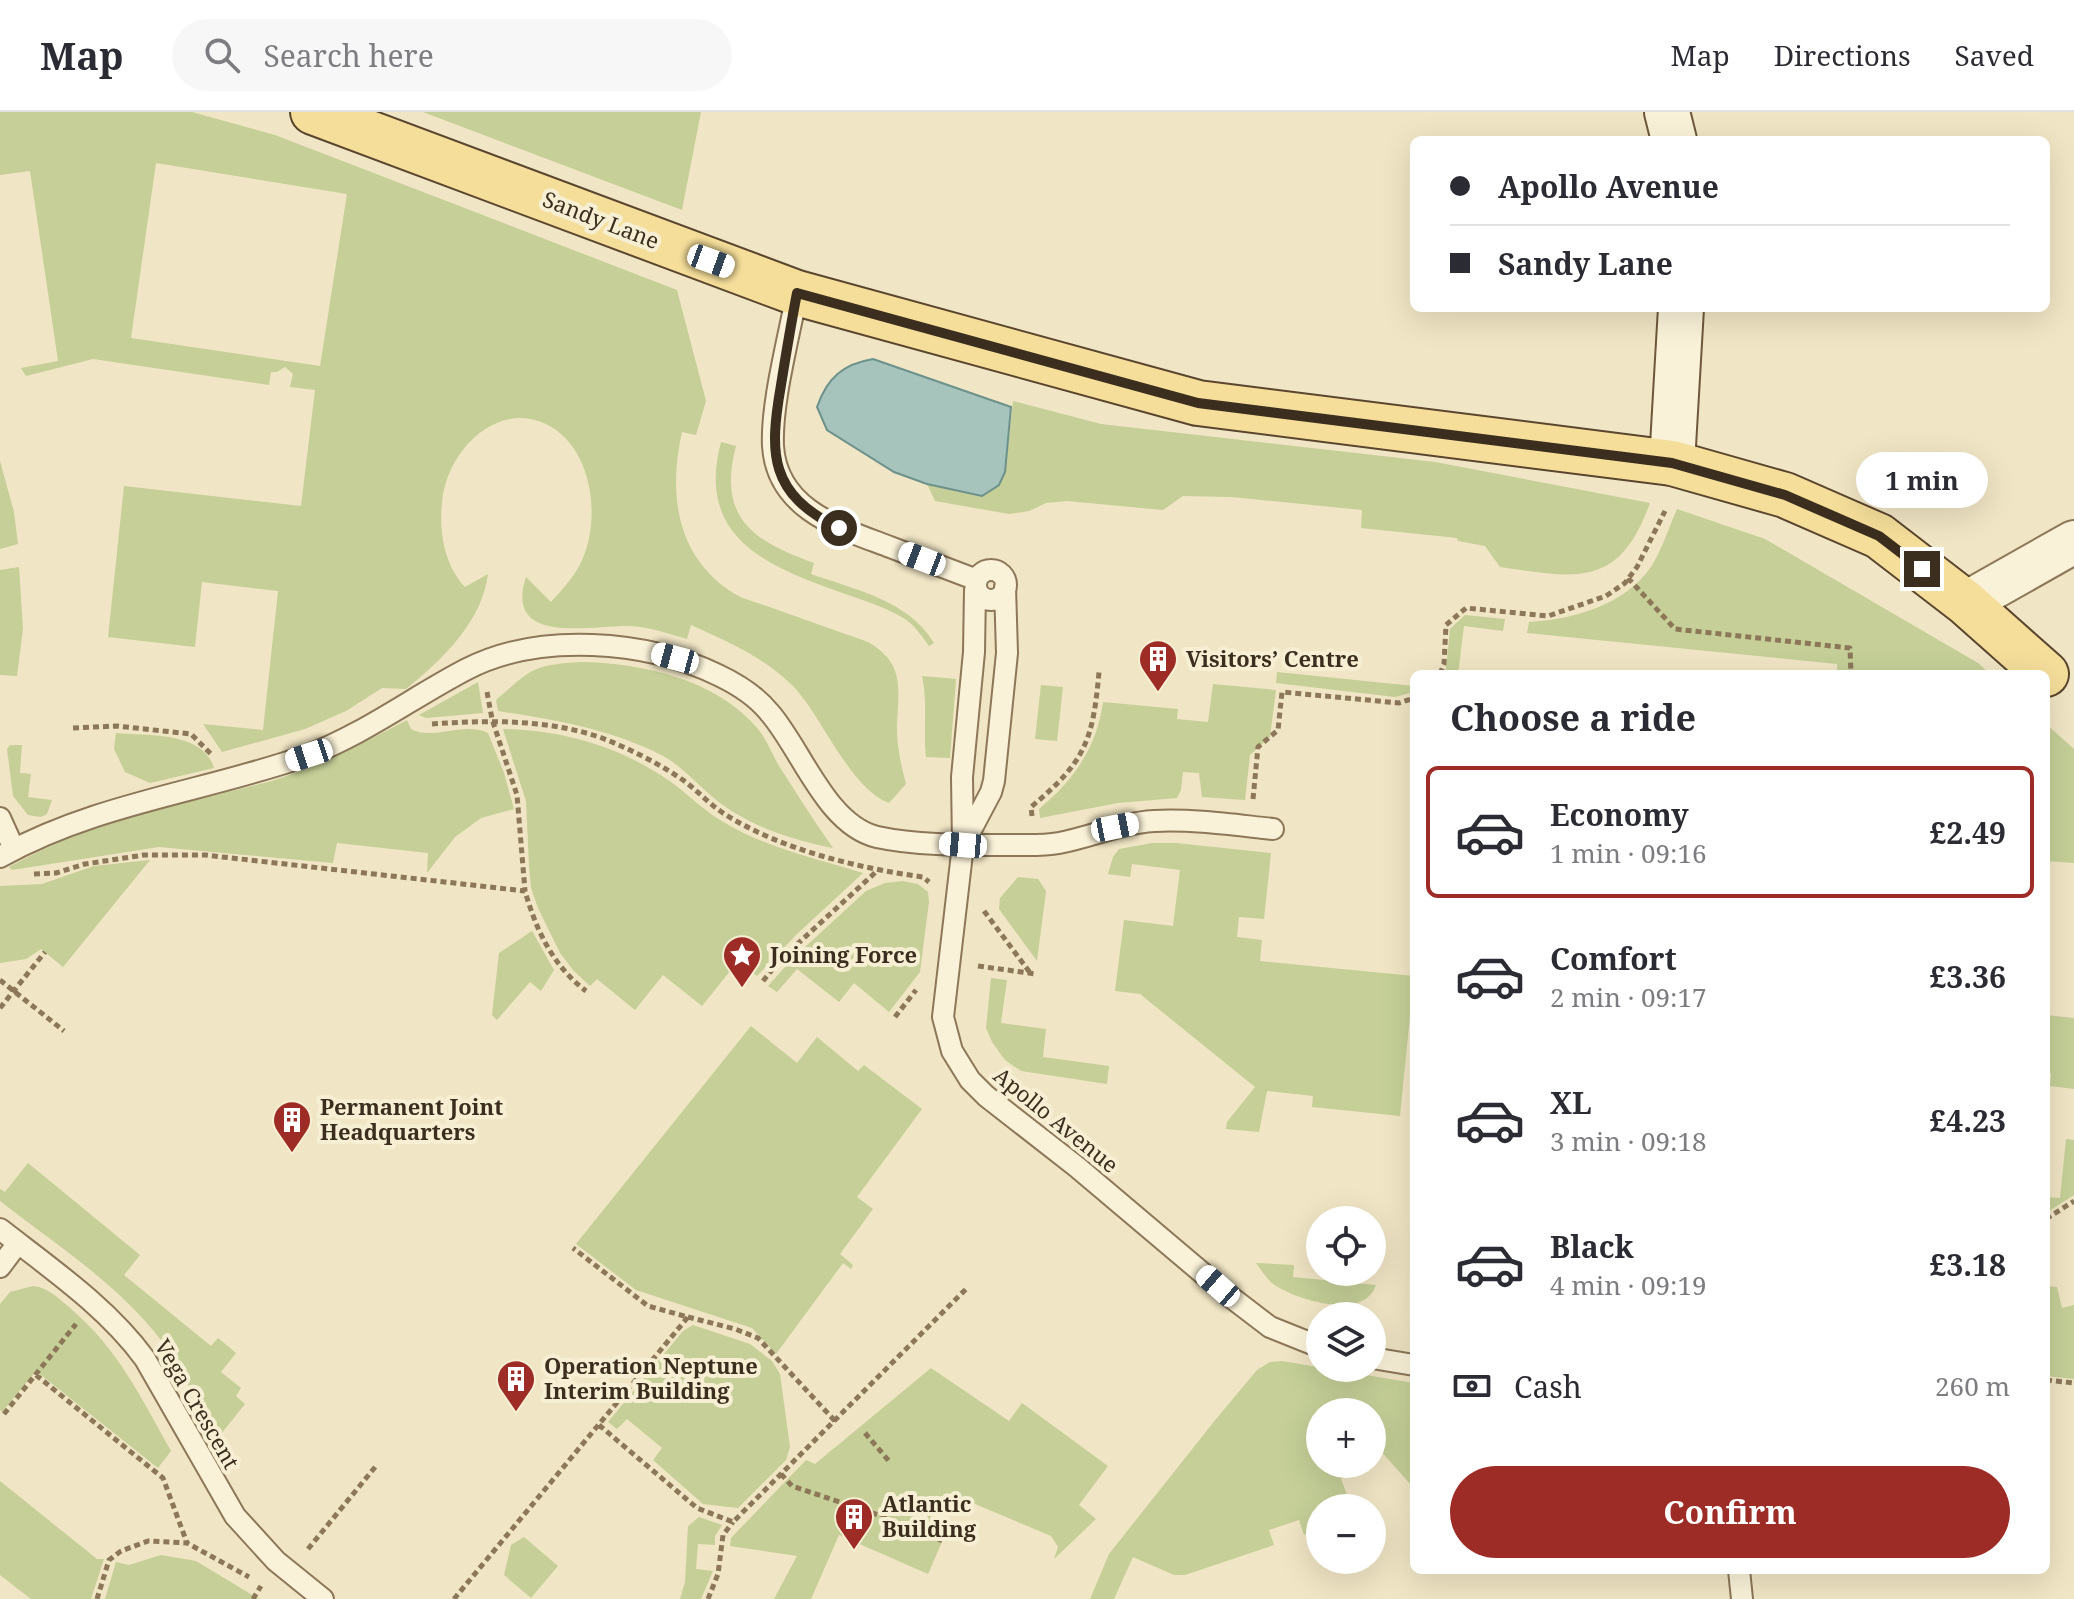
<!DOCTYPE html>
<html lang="en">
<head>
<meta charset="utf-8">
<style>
  :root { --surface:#fff; --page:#f7f7f7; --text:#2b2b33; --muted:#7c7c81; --line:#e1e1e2; --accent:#9e2c26 }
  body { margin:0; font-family:"Noto Serif",serif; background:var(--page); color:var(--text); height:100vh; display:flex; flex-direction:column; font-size:30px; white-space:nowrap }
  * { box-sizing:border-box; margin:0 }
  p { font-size:26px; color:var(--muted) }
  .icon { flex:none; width:44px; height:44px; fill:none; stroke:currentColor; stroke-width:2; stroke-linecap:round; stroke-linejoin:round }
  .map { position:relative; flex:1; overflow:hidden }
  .side { position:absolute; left:1410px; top:558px; width:640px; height:904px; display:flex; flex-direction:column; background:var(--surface); border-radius:12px; box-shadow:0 8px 32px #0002 }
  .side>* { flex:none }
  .top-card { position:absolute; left:1410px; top:24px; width:640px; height:176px; border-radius:12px; box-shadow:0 8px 32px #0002; display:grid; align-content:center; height:176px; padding:0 40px; background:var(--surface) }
  .tools { position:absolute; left:1306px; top:1094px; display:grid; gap:16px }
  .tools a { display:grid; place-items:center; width:80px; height:80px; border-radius:50%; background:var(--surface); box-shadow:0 8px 32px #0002; font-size:40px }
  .end { position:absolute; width:36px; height:36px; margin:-18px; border:10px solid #3b2e1e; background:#fff; box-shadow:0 0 0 4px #fff }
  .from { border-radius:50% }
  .bubble { position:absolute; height:56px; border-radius:28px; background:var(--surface); box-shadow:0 8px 32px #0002; font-size:26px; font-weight:700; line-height:56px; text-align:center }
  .car { position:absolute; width:24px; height:48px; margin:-24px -12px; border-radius:10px; box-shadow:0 0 6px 2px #0007; background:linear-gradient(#fff 24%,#345 0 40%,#fff 0 76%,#345 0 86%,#fff 0) }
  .top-card b { display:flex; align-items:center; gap:28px; height:76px; font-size:30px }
  .top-card b+b { border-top:2px solid var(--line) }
  .top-card i { width:20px; height:20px; background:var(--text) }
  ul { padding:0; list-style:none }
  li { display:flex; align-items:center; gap:24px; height:132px; margin:0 16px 12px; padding:0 24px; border:4px solid transparent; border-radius:12px }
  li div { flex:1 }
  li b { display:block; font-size:30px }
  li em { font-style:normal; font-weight:700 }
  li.active { border-color:var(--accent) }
  li>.icon { width:72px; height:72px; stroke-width:1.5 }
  h2 { padding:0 40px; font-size:36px; line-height:96px }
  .pay { display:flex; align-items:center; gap:20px; height:88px; padding:0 40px; font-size:30px }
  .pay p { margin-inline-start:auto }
  .button { display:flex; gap:16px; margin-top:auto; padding:16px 40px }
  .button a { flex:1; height:92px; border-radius:48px; background:var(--accent); color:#fff; font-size:32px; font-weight:700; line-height:92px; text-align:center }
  header { display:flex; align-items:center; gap:48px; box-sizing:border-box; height:112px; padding:0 40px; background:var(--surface); border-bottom:2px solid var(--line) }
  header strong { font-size:38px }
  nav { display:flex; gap:44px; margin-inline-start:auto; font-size:28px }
  .search { width:560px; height:72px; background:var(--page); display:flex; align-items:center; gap:20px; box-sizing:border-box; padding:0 28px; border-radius:44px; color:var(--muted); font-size:30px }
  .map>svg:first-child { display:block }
</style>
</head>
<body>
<header>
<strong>Map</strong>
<div class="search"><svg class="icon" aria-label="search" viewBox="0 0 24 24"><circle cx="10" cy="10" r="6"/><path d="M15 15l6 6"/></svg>Search here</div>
<nav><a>Map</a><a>Directions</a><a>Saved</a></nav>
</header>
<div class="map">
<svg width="2074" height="1487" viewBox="0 0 2074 1487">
  <rect width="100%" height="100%" fill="#f0e5c4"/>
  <path fill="#c5cf97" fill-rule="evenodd" d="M0,0H192L275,23L677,178L706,289L696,323L682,320C668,382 676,446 735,482C747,489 763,492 775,497C806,508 837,519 868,530C904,551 899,574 897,611C896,631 901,653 906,672L889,691C849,676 822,603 792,573C763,545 727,529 691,513L687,527C669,522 650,515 631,514C595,512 503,536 526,465L551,490C563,477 576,463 583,446C601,404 592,334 546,312C494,288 446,342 442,390C439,420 444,452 465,475L488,462C482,510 442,548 406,577L382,576L346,599L305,617L222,640L203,612L263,618L278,479L202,470L195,535L108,525L124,374L301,394L315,278L290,275L293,262L285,255L277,260H271L269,273L93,247L26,264L21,256L58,249L30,59L0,63ZM156,51L347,82L320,254L131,226Z
    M423,0H701L682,98Z
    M1013,289L1101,312L1435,350L1650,391C1619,477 1577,466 1500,455L1485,434L1458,429L1457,426L1361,416L1362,398L1231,385L1183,384L1163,398L1067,389L1046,391L1029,399L1009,402L935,389L927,372L982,384L1005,360Z
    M721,330L736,334C717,406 753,429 814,451L811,462C856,478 908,488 934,531L929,534C922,524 915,514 905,507C889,497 871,491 854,485C776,457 694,432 721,330Z
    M0,349L14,400L18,432L0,437Z
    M1677,397L1765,427L1978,551L1990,562H1837V552L1527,521L1529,510C1574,507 1623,494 1651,455C1662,438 1669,415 1677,397Z
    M19,455L23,517L17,564L0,563V458Z
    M1465,503L1505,507L1503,519L1464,514L1458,562H1443L1446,557L1450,517Z
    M580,550C642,551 716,567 758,617C767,628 772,642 779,654C797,682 814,709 833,736C793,729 747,713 715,687C698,673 683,655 663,644C611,617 555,608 498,599L496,588C532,557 532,553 580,550Z
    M1277,560L1414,574V580L1395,585L1276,571Z
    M922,564L956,567L950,646L926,645C923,617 928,591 922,564Z
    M478,570L483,601L426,606L419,603Z
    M1213,572L1276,578L1270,625L1250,643L1245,688L1202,685L1199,661L1183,660L1181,678L1177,686L1118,691L1040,706L1039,697C1074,668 1097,635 1103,590L1178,597L1177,607L1208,610Z
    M1041,573L1063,575L1057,629L1035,627Z
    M407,608L411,617C434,629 463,609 488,621L504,661L514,697L481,706L455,725L427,761L428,741L337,731L333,751L159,735L12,758L9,755C90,709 182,692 272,669C320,653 363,631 407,608Z
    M2046,612L2074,637V751L2046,749Z
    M503,617C563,618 621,635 671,670C689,683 705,700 725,711C767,736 817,747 863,761L796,823L757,864L738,849L702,894L663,863L635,898L597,867L590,874L573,858L560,841L538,796L531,776L529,754L526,689Z
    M116,621C147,624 203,619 214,656L150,671L125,660L114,637Z
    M10,633H22L20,661L31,662L28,685L52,688L47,702L41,705L28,703L13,684L7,637Z
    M1152,731H1176L1271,741L1264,807L1239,805L1237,825L1262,828L1260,849L1414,864L1400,1004L1312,995L1313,984L1267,979L1259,1020L1226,1017L1227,1010L1255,975L1140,882L1115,879L1124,808L1173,814L1180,758L1132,752L1130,765L1108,762L1113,745L1119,737Z
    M150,748L63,855L41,837L26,847L0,851V774L42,772L94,754Z
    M1018,765L1038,767L1046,779L1037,849L999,797L1000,786Z
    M903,769L918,772L928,780L929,790L920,860L889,900L854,871L839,890L797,857L777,880L768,874L792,847L866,779L885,771Z
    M532,819L554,858L541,879L530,870L497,908L492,903L499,841Z
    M991,866L1007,868L1001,911L1046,917L1043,945L1109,954L1107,972L1021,959L1005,948L992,930L986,916Z
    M2046,903L2074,906V977L2050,974L2051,961L2046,960Z
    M751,914L797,951L817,925L858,959L864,953L922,997L857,1085L873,1097L840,1142L853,1153L851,1157L843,1151L776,1242L752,1216L636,1178L576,1132Z
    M2066,1027L2074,1028V1083L2046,1101V1085L2060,1086Z
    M28,1051L140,1143L124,1163L211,1234L218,1226L236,1241L221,1260L241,1276L236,1284L245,1292L213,1332C200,1302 189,1269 171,1242C128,1178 59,1135 0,1089V1077L5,1080Z
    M1256,1151L1294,1153L1293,1165L1376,1173C1374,1177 1373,1181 1369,1184C1350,1204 1291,1186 1272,1171C1266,1166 1261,1158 1256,1151Z
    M33,1174C49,1176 57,1185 70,1196C119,1238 140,1284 171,1339L158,1356L36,1259L2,1300L0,1298V1192L10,1180Z
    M2046,1174L2057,1175L2062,1196L2074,1193V1267L2046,1264Z
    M693,1213L750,1232L772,1249L780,1262L790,1335L786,1348L738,1396L703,1392L653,1348L662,1336L627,1307L617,1317L608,1310L683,1219Z
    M1282,1249L1414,1271V1373H1411L1379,1337L1372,1342V1300H1320V1352H1360L1341,1367L1352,1396H1320V1416L1304,1423L1299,1408L1269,1418L1274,1433L1185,1463H1174L1133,1445L1114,1487H1090L1109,1442L1216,1307L1257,1258L1270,1250Z
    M931,1256L1009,1309L1022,1291L1108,1354L1079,1393L1096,1407L1054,1447L1058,1435L1051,1424L956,1384C937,1386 933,1404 949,1414L928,1462L839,1423L811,1487H774L797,1444L730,1434L731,1426L806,1348L815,1352Z
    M0,1369L97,1447H104L91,1487H31L0,1463Z
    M699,1405L722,1413L715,1424V1433L698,1432L696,1457L713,1459L701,1487H680L685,1470L688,1414Z
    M524,1425L558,1454L531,1486L504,1463L511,1433Z
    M161,1443L196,1449L259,1487H105L116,1450L129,1453Z"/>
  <path fill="#a6c3bc" stroke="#6c928b" stroke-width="2" d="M873,247L1011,295L1005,360L999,373L982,384L927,372L894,360L827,318L817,295C827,266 843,252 873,247Z"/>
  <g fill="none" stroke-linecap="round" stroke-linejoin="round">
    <g stroke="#8c7759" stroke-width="24">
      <path id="service" d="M797,181C789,225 771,291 773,334C777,398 840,416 890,435C919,446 948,457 977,468
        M976 473a15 15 0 1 1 30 0a15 15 0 1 1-30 0Z
        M975,478L974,540L962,665L963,733L943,905L952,939L970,968L986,984L1077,1055L1232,1186L1270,1215L1320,1235
        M0,706L14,737
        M963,733L991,680L994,669L1007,541L1005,475
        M0,745C97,691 203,680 306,644C363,623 413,585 467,557C539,520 646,528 718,563C737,572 756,584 769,600C801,636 826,713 877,725C919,734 966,733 1010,733C1026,733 1043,734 1059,731C1091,725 1121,711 1154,709C1194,707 1234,713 1273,717
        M0,1117C50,1156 107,1195 145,1247L235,1404L276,1449L323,1487
        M0,1155L18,1131
        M1372,1246L1414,1253
        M1739,1458L1742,1487"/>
    </g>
    <g stroke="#8c7759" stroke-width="46">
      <path id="minor" d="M1966,491L2074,430"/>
    </g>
    <g stroke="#6e583c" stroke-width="48">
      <path id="secondary" d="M1667,0L1674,28
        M1672,351L1681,196"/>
    </g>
    <g stroke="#5a452e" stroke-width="48">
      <path id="primary" d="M313,0L797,181L1198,291L1672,351L1785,383L1879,424L1966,491L2046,562"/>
    </g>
    <path stroke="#8c7759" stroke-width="5" stroke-dasharray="6 4" stroke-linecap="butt" d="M1628,466L1675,517L1850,536L1851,562
      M1440,562L1444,552L1446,513L1466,496L1548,504L1606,484L1625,471L1637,455L1665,399
      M487,580L492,607L517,683L525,779
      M432,612C488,608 548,607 602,626C630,637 658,651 683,668C698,679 710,693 726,703C782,738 858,756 923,765L929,770
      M73,616L117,614L191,622L211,642
      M1253,687L1258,635L1278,618L1282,580L1399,591L1414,586
      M1032,704L1031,695C1085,650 1093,629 1099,560
      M34,762L56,761L85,752L144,743H205L525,779C536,818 553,854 586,879
      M984,799L1031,862
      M978,854L1036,862
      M0,868L64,919
      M763,869L780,848L878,758
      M0,896L45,840
      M895,905L916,878
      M2046,1107L2074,1089
      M688,1205L735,1217L758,1226L835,1309
      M36,1263L163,1366L187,1431
      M2046,1268L2074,1271
      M4,1302L76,1212
      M599,1313L697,1396L733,1410L967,1176
      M865,1321L889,1349
      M781,1362L792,1374L890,1407L943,1429
      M308,1437L376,1354
      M97,1487L109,1448L121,1439L148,1429L187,1431L249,1465
      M253,1487L261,1474
      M454,1487L688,1205L648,1194L573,1136
      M708,1487L718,1462L723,1423L733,1410"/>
    <use href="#service" stroke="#faf2d8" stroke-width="20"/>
    <use href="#minor" stroke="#faf2d8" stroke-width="42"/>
    <use href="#secondary" stroke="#faf2d8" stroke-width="44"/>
    <use href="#primary" stroke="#f5de9a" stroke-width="44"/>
  </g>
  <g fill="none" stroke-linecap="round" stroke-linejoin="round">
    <path stroke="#3b2e1e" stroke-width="10" d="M839,416C769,382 769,342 781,273C786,242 791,212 797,181L1198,291L1672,351L1785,383L1879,424L1922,457"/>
  </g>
  <defs>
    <g id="building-pin" transform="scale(2)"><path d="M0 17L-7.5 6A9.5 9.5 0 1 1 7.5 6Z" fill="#9e2c26" stroke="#f7efd4"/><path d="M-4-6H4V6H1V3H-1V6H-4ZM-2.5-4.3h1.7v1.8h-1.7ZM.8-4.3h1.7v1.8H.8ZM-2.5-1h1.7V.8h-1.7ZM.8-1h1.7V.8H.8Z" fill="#fff"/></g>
    <g id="sight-pin" transform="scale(2)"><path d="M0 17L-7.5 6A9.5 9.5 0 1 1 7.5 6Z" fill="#9e2c26" stroke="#f7efd4"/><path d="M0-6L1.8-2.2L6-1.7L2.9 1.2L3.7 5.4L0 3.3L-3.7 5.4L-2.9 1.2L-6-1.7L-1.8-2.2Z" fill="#fff"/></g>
  </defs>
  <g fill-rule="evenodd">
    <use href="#building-pin" x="1158" y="547"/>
    <use href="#sight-pin" x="742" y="843"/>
    <use href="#building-pin" x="292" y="1008"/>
    <use href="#building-pin" x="516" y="1267"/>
    <use href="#building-pin" x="854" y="1405"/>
  </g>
  <g text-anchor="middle" stroke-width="8" stroke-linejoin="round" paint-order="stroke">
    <g font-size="22" fill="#3b2e1e" stroke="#f7efd4">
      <text transform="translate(601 108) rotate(21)" y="8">Sandy Lane</text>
      <text transform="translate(1056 1008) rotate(39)" y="8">Apollo Avenue</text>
      <text transform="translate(197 1292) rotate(60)" y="8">Vega Crescent</text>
    </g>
    <g font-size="22" font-weight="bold" fill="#3b2e1e" stroke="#f7efd4" text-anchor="start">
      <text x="1186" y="555">Visitors’ Centre</text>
      <text x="770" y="851">Joining Force</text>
      <text x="320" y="1003">Permanent Joint<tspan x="320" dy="25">Headquarters</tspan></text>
      <text x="544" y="1262">Operation Neptune<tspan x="544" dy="25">Interim Building</tspan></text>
      <text x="882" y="1400">Atlantic<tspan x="882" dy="25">Building</tspan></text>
    </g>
  </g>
</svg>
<div class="tools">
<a><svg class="icon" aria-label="locate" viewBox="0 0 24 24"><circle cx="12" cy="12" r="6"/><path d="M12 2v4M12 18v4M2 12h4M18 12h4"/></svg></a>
<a><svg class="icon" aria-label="layers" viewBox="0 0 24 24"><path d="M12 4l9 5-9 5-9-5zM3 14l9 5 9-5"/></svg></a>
<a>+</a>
<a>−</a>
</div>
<i class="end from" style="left:839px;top:416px"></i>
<i class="end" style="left:1922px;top:457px"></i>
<div class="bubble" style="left:1856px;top:340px;width:132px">1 min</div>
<i class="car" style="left:711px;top:149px;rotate:110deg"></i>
<i class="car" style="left:922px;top:447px;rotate:291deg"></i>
<i class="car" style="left:675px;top:546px;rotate:285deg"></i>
<i class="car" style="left:309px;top:643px;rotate:252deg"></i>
<i class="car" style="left:1115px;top:715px;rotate:79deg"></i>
<i class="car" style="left:963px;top:733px;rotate:275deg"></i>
<i class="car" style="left:1218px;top:1174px;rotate:311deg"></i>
<div class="top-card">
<b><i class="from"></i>Apollo Avenue</b>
<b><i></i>Sandy Lane</b>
</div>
<section class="side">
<h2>Choose a ride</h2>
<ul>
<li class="active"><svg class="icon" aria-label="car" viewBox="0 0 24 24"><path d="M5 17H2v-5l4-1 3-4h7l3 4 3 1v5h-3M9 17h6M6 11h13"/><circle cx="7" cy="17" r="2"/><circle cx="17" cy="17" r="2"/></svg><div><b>Economy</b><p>1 min · 09:16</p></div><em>£2.49</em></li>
<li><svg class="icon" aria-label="car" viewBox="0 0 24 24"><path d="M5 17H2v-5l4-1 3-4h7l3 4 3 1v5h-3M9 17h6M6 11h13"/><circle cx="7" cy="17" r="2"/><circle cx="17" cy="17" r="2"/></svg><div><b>Comfort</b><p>2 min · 09:17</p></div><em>£3.36</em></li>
<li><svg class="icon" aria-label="car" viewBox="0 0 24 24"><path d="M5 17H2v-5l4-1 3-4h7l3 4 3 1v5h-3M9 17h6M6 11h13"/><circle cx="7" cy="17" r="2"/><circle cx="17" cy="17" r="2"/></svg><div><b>XL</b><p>3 min · 09:18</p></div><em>£4.23</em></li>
<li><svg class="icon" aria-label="car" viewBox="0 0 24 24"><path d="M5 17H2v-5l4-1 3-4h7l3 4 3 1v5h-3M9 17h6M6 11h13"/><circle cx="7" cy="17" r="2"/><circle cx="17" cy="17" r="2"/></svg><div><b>Black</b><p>4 min · 09:19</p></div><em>£3.18</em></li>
</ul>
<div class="pay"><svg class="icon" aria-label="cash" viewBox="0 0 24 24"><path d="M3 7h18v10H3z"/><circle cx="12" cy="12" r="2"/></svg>Cash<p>260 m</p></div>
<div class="button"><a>Confirm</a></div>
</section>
</div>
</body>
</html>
